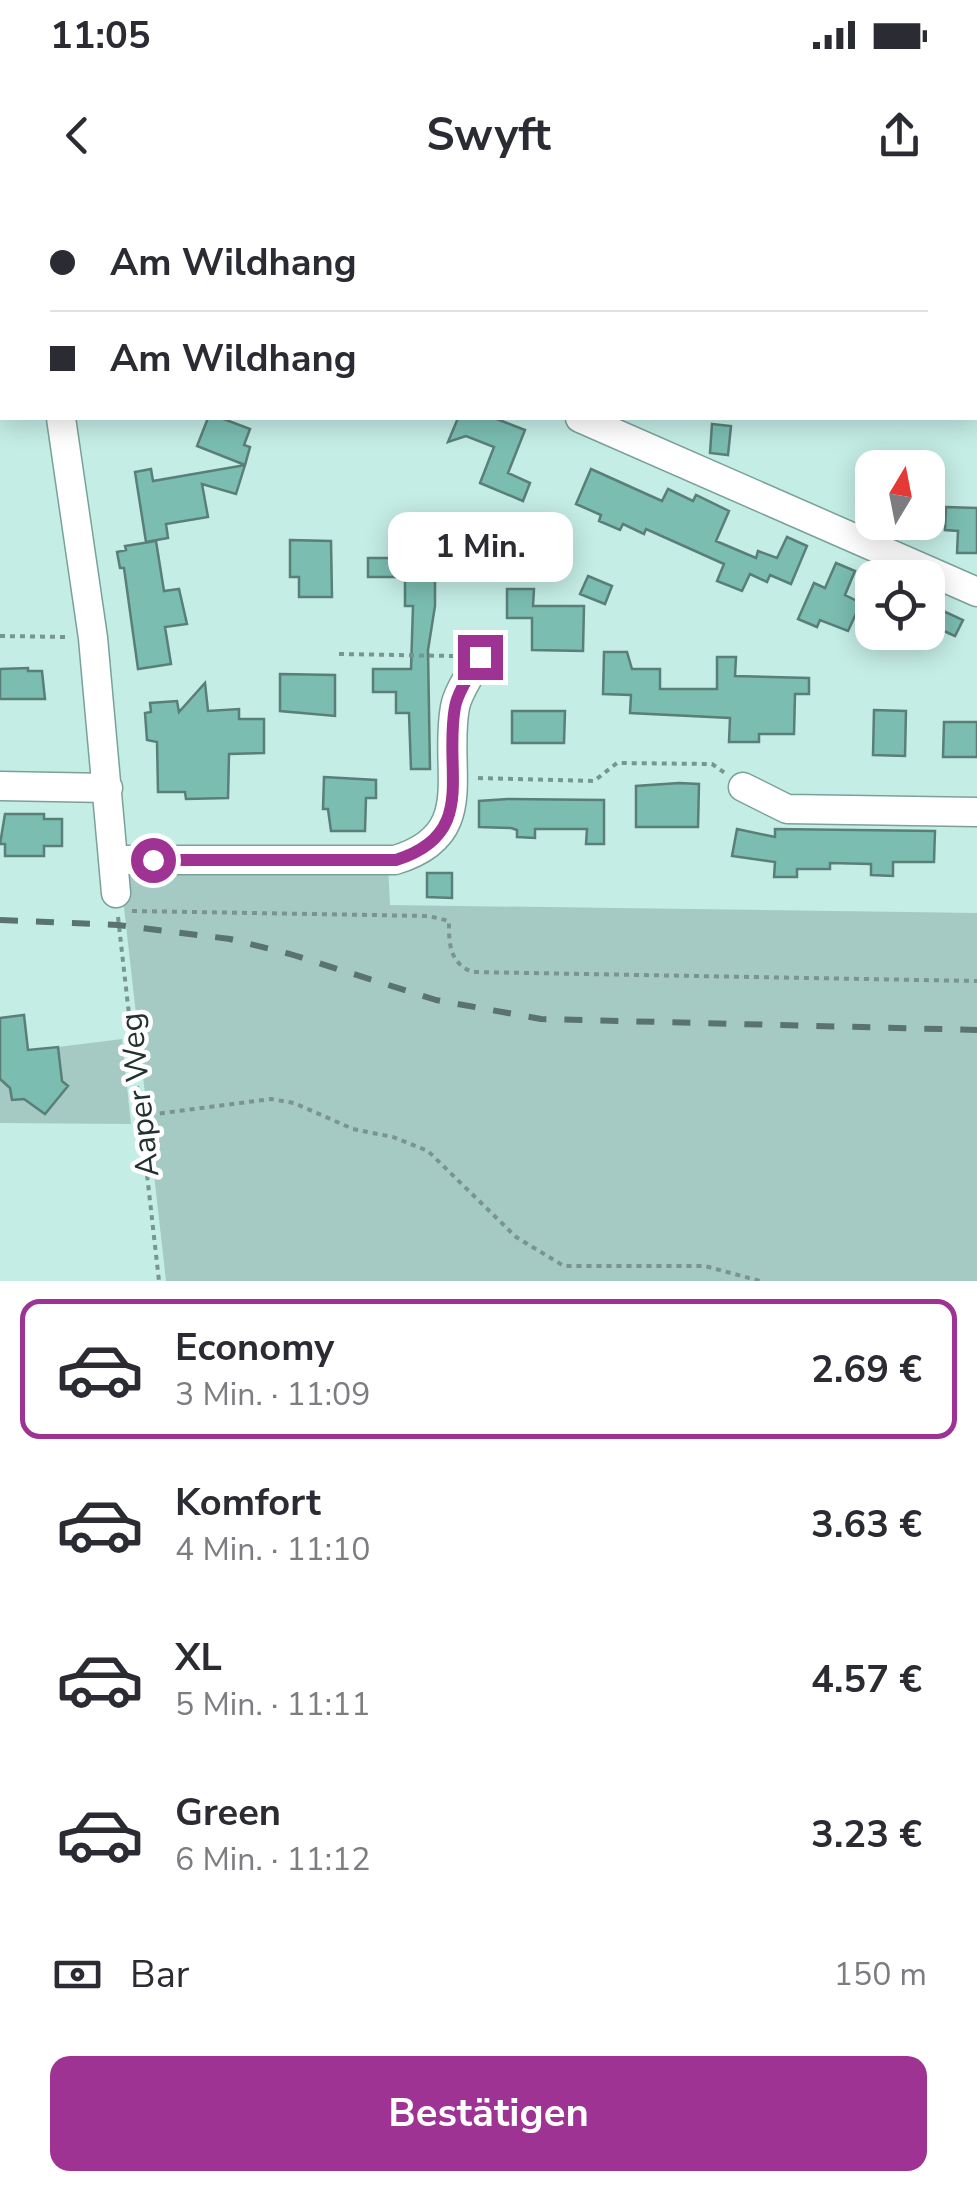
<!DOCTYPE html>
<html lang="de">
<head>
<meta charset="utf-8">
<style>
  :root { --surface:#fff; --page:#f7f7f7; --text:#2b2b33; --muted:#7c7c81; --line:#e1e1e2; --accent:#9e3394 }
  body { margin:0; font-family:"Nunito Sans",sans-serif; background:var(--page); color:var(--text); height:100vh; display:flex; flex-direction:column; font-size:38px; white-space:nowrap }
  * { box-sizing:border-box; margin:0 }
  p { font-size:32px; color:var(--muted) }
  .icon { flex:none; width:55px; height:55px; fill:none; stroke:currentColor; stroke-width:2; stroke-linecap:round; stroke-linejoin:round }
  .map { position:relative; height:1081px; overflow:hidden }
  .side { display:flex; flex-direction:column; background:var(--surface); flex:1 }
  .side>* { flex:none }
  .guide { position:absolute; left:0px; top:0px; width:978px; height:220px; box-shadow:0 5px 25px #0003; display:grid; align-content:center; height:220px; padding:0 50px; background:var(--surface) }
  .needle { width:65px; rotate:10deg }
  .buttons { position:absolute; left:855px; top:250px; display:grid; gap:20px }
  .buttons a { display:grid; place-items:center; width:90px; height:90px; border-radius:20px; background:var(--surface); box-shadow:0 5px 25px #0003; font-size:50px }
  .end { position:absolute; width:45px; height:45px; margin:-22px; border:12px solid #9e3394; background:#fff; box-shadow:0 0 0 5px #fff }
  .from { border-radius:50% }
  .bubble { position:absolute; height:70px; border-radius:20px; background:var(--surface); box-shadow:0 5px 25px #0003; font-size:32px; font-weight:700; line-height:70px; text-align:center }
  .guide b { display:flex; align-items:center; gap:35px; height:95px; font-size:38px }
  .guide b+b { border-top:2px solid var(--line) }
  .guide i { width:25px; height:25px; background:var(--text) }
  ul { padding:18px 0 0; list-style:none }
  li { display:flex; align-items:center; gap:30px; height:140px; margin:0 20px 15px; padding:0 30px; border:5px solid transparent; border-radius:20px }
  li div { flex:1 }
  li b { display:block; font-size:38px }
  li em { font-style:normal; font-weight:700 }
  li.selected { border-color:var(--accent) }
  li>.icon { width:90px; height:90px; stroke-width:1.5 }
  .pay { display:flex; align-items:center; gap:25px; height:110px; padding:0 50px; font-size:38px }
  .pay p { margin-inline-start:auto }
  .cta { display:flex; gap:20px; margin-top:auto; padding:20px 50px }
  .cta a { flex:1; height:115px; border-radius:20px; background:var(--accent); color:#fff; font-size:40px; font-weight:700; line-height:115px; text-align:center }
  .status { display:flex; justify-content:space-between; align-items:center; height:70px; padding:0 50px; background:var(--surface); direction:ltr }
  .status svg { height:28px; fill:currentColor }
  header { display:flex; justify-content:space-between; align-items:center; height:130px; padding:0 50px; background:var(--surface); font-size:45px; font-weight:700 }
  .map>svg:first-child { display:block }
</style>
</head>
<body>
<div class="status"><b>11:05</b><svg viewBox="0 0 49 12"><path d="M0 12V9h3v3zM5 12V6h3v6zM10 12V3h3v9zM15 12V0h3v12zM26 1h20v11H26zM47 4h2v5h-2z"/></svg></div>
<header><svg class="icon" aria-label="back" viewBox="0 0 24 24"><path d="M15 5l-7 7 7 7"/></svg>Swyft<svg class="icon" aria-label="share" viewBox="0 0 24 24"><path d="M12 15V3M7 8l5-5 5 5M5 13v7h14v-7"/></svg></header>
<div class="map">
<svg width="977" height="1081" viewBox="0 0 977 1081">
  <rect width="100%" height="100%" fill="#c4ede5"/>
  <path fill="#a4cac3" d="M119,663H388L390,705L977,713V1081H166Z
    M122,839L131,924L0,923V879L62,881L58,847Z"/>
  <path fill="#7bbdb1" stroke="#597f78" stroke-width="2.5" d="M208,218H221L250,229L244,245L250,247L245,265L197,246Z
    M458,218H494L525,230L508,273L530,283L523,301L480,283L494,247L466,236L448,242Z
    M712,224L731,226L728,255L710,253Z
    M245,265L236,294L202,284L208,317L166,324L168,338L146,342L135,272L151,269L153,281Z
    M591,269L662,301L668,289L693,301L696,295L729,311L716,341L756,358L758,351L777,358L787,337L807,346L791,384L770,375L767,382L750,374L742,391L717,381L724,364L646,329L644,334L623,324L620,330L599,321L601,315L576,304Z
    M946,307L977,308V353H957L958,331L945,330Z
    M290,340L331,341L332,397H299V377H290Z
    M156,341L164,391L179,389L187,424L165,427L171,464L138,469L124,368H120L117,352L126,350L125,346Z
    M368,358H435V406L428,450L430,569H411L409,513H396V492H373V469H411L413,406H405V377H368Z
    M836,363L855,371L845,395L861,403L848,431L820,420L817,427L798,419L814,383L825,388Z
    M588,376L612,386L605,404L580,394Z
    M507,389H534L533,406H584L583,451L532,450V418H507Z
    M928,404L963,420L955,436L928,424Z
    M604,452H627L632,469H660V489H717V457H736L735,476L809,478V494H795L794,534H759V542H729L730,518L630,513L631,495L603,494Z
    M28,468V471H42L45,499H0V469Z
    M280,474L335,475V516L280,511Z
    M205,483L208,511L239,509V519H264V553L229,554L228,598L186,599L185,592H158L157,542L147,540L145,513L151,512L150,503L177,501L179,512Z
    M874,510L906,511L905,556L873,555Z
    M512,511H565L564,543H512Z
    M944,522H977V557H943Z
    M324,577L376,580V598H366L365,631H331L328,609H323Z
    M679,583L699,584L698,627H636V586Z
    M508,599L604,600V644H586L587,629H535V638L517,637V630L511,628L479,627V601Z
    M5,614H44V619H62V646H44V656H5V644H0Z
    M737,629L775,637V629L935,631L934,662H893V676L871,675V664L830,663V669H797V677H774L775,662L732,656Z
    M427,673H452V698L427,697Z
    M24,815L28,850L58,847L62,881L68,886L45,914L24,899L12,900L10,888L0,879V818Z"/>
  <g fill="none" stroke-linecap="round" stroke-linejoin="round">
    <g stroke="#7aa199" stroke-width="31">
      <path id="minor" d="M43,0V2
        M82,0L88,2
        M61,218L93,438L116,693
        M580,218L977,392
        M0,586L108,588
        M743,587L787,609L977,612
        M113,660H395C479,635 443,572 455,507C458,491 472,472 480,457"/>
    </g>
    <path stroke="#78958f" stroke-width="4" stroke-dasharray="5 5" stroke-linecap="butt" d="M671,0L672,2
      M862,2L863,0
      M0,16L2,15
      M975,157H977
      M0,436L68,437
      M339,454L454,456
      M478,578L594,581L617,563L712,564L725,573
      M132,711L429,716L449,721C449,744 449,762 472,772L977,781
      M118,717L159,1081
      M140,916L271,899L294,903L353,929L393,937L428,951L516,1037L564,1066H705L760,1081"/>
    <use href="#minor" stroke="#fff" stroke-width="28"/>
    <path stroke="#5a736e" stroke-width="6" stroke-dasharray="18 18" stroke-linecap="butt" d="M0,720L118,725L230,739L290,754L436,800L541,819L977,830"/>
  </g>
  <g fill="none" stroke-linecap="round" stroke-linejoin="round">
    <path stroke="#9e3394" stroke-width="12" d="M153,660H396C479,634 443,572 455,507C458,490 472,472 480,457"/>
  </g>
  <g text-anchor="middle" stroke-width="9" stroke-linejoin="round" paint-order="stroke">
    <g font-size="32" fill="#21312e" stroke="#fff">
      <text transform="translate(139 895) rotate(-96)" y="11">Aaper Weg</text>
    </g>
  </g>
</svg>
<div class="buttons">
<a><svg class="needle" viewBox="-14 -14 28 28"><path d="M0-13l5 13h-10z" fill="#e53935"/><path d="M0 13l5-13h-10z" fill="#7c7c81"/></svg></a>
<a><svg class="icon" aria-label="locate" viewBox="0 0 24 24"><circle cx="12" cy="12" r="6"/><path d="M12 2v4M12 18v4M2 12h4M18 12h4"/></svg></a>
</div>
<i class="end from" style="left:153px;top:660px"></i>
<i class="end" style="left:480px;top:457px"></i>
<div class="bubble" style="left:388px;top:312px;width:185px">1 Min.</div>
<div class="guide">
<b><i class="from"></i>Am Wildhang</b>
<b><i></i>Am Wildhang</b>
</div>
</div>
<section class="side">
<ul>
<li class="selected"><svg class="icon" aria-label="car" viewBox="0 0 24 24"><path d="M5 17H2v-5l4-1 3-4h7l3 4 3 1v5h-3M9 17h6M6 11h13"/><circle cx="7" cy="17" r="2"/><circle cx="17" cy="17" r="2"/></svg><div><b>Economy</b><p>3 Min. · 11:09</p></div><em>2.69 €</em></li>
<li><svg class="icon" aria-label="car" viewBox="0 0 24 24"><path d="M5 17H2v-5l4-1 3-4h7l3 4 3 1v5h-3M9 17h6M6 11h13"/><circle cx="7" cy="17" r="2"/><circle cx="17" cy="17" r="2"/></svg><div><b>Komfort</b><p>4 Min. · 11:10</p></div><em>3.63 €</em></li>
<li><svg class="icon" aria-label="car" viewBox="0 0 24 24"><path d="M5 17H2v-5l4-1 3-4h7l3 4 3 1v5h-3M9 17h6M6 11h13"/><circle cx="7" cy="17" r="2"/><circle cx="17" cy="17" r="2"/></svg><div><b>XL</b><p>5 Min. · 11:11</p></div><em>4.57 €</em></li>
<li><svg class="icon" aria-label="car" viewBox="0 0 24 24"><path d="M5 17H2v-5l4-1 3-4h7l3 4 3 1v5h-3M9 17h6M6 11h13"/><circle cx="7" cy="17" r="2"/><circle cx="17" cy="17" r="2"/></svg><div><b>Green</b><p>6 Min. · 11:12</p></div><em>3.23 €</em></li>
</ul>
<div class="pay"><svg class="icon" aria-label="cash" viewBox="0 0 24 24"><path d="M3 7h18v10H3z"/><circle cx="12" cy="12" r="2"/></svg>Bar<p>150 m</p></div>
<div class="cta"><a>Bestätigen</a></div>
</section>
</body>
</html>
